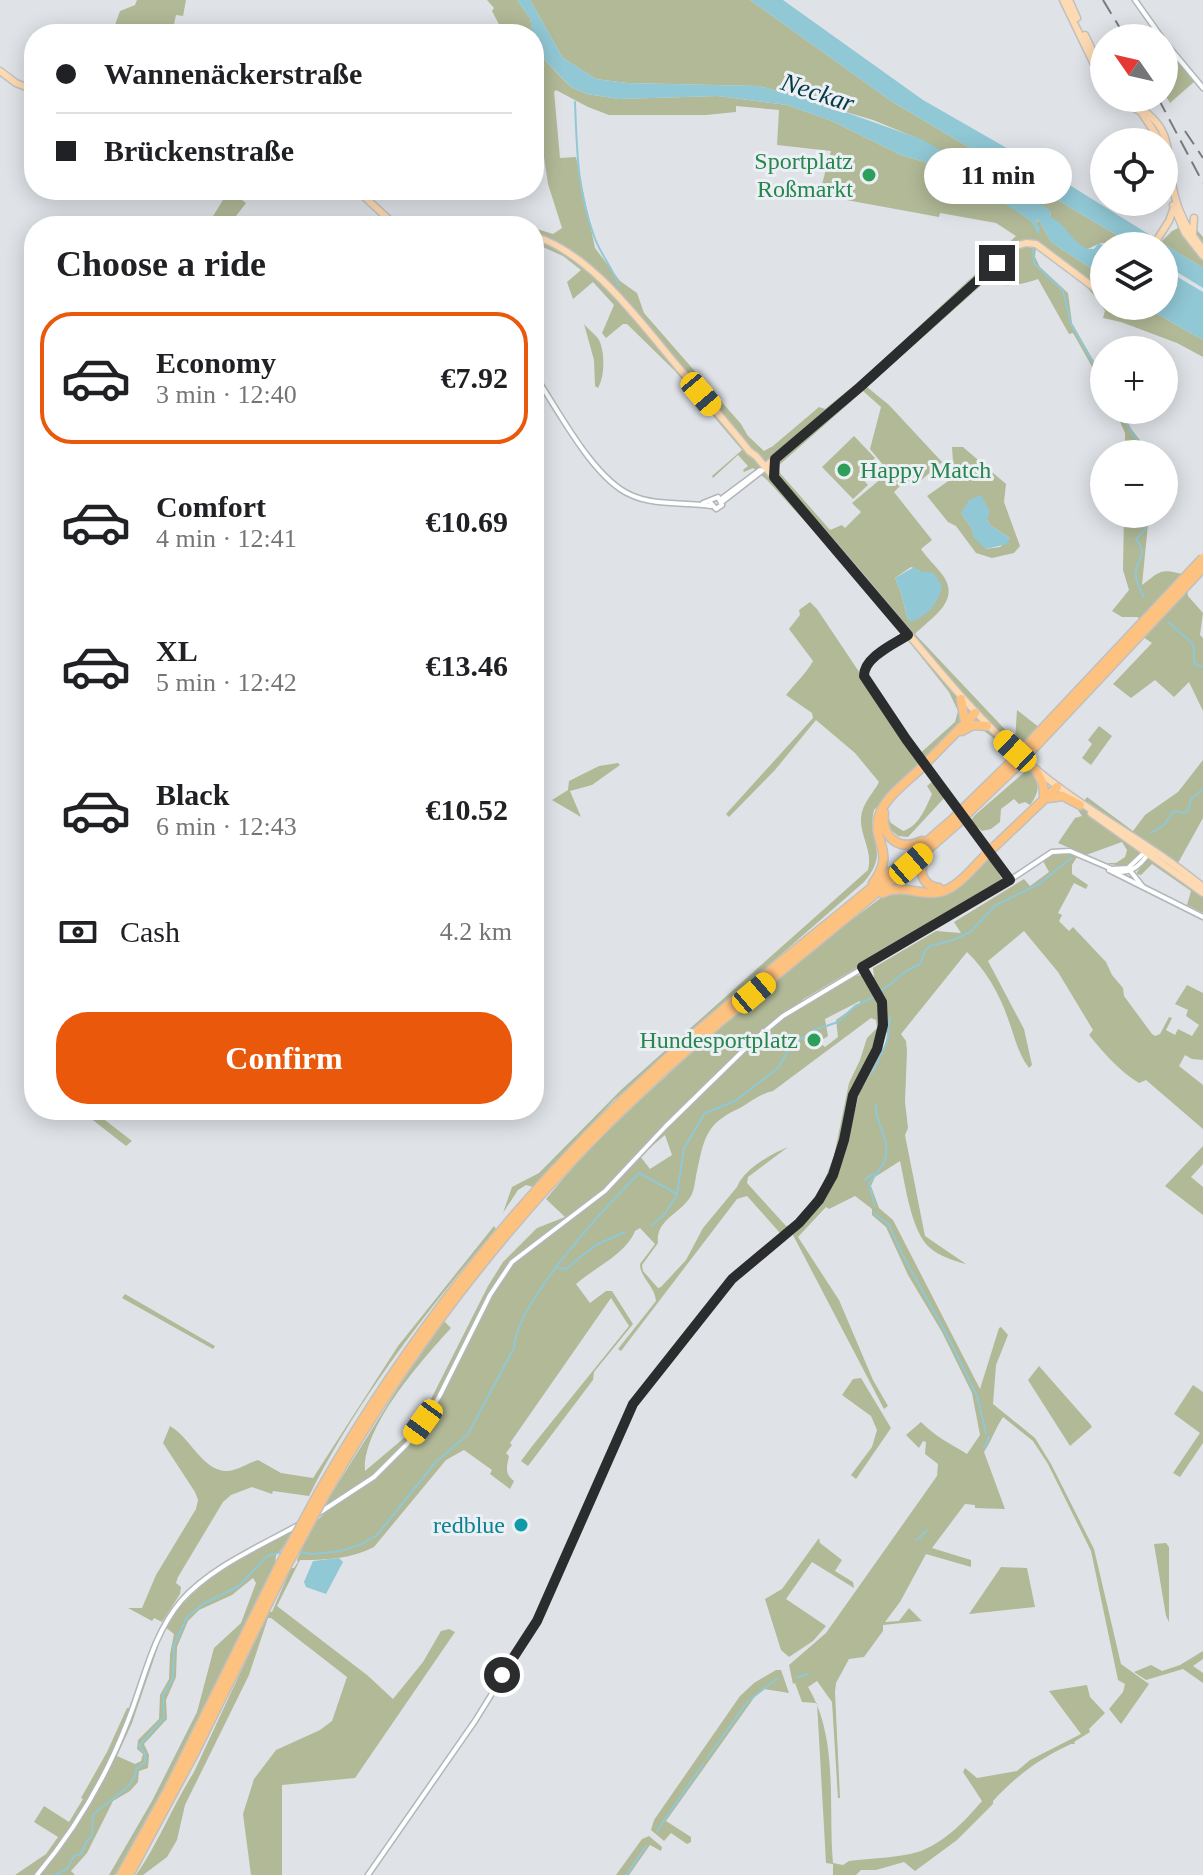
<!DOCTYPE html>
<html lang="en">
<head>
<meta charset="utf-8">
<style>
  :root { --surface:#fff; --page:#f6f6f6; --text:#202124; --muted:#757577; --line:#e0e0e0; --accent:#ea580c }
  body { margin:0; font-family:"Times New Roman",serif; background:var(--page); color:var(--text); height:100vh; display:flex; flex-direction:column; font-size:30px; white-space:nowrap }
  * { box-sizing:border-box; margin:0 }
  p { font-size:26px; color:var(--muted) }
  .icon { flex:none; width:44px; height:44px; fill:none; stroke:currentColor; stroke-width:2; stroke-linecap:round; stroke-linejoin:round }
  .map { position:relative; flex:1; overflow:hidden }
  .panel { position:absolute; left:24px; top:216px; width:520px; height:904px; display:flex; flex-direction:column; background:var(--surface); border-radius:32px; box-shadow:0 4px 20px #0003 }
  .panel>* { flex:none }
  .banner { position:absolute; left:24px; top:24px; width:520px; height:176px; border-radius:32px; box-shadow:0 4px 20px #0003; display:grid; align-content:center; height:176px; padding:0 32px; background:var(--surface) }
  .needle { width:52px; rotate:304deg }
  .tools { position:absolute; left:1090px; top:24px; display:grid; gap:16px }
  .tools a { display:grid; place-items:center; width:88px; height:88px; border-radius:50%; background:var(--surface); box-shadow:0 4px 20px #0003; font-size:40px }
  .end { position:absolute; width:36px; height:36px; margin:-18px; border:10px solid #2b2c2e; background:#fff; box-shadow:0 0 0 4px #fff }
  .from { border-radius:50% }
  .bubble { position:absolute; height:56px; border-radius:28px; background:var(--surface); box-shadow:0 4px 20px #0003; font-size:26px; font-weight:600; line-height:56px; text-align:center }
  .car { position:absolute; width:24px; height:48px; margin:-24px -12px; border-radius:10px; box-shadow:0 0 6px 2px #0007; background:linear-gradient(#f5c518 24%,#345 0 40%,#f5c518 0 76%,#345 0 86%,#f5c518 0) }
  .banner b { display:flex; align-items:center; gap:28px; height:76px; font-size:30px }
  .banner b+b { border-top:2px solid var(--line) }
  .banner i { width:20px; height:20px; background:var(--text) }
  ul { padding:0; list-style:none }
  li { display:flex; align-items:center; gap:24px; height:132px; margin:0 16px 12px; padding:0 16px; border:4px solid transparent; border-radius:32px }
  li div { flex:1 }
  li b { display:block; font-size:30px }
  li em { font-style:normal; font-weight:600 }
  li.on { border-color:var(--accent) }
  li>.icon { width:72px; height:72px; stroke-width:1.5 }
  h2 { padding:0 32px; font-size:36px; line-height:96px }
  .pay { display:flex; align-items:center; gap:20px; height:88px; padding:0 32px; font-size:30px }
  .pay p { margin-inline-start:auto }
  .action { display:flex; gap:16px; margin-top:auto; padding:16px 32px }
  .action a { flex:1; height:92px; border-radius:32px; background:var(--accent); color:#fff; font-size:32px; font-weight:600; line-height:92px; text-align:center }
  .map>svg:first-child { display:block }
</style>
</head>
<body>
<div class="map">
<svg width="1203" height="1875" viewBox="0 0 1203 1875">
  <rect width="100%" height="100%" fill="#dfe3e8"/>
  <path fill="#b1b997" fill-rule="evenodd" d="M137,0H186L183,16L176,15L172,34L115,25L120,11L135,5Z
    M487,0H517L530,18L533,34H504L492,11L494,8Z
    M530,0H750L891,101L1135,246C1128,246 1106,243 1102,243C1089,246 1089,255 1074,240C1065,232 1061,224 1051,218L1050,211L1022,198L1016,188L988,172L981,173L917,138L873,120L839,110L836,111L802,98L759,86L627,83L596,79L563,58Z
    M534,40L543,58L556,72L571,87L587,94L619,99L718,96L787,105L832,121L901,155L935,165L1003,201L1031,221L1036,223L1039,220L1051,242L1104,277V306H1143L1203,340V357L1177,343L1121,322L1103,318L1105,311C1092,287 1059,262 1036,248L1035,257L1040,267L1068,293L1072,323L1104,379V388L1073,333L1069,334L1038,279C1019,286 1005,287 985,282L867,387L889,405L942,462L919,482L905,481L894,492L932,540L921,549C927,558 935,565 941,573C963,600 932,617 915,634L1015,740L1017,710L1040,728L1015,754L984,731L957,726L874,810C866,843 891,850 864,882L614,1100L533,1187L526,1185L518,1190L503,1213L512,1187L539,1173L622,1089L868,870C873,851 860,836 861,818C862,803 873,794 879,782L855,753L816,720L775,770L729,817L726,814L813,718L812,713L786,695C796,682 805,675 813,661L789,629L800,615L799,610L810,602L817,609L916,757L955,722L958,711L949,692L869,591L767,480L753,468L744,472L743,470L748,466L738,455L713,478L712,476L742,450L675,371L627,324H623L606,338L602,333L614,305L593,282L573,299L567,282L581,270L563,256L534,243V228L553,234L562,228L548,184L541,137L540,110L534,93ZM556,90L588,107L609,115H706L736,112V106L779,110L777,145L831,151L819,195L939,217L940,213L996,223L1016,236L868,374L825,409L819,407L773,446L764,451L748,436L741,424L644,313L637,293L620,281L595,248L576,157L560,158L554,92ZM863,391L881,407L870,449L889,472L852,503L861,512L845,528L842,525L830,530L780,473L778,466ZM911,567L920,571L908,620L901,593L895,578Z
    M1167,49L1195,81L1170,103L1164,93V51Z
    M229,190L246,203L233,220L243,226H207Z
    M1190,222L1203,237V268L1161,242L1172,231Z
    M584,324C588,329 596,335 599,340C605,352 605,376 598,388L595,386L594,360Z
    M1115,410H1121L1132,430L1151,454H1125V433Z
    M854,436L875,458L858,474L868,485L853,499L822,467Z
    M952,447H963L1006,484L1004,502L1020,546L1014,553L992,558L976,553L956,526L948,522L927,496L954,477ZM961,513L987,519L990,525L1010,538L1000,547L986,549Z
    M1124,514H1149L1142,585C1161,571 1160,568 1185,575L1188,596L1203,613L1200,635L1203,638V711L1189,682L1174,697L1155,680L1131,698L1113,684L1152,643L1143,637L1138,617H1122L1112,611L1129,590L1123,570Z
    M1099,726L1112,736L1091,765L1082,758L1092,744L1088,740Z
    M1203,760V818L1178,863L1203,882V913L1187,905L1191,891L1152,864L1141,875L1137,874V872L1146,860L1141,856L1126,867L1105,863H1116L1125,857L1127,850L1122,842L1086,855L1058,843L1075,818L1082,816L1078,810L1087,797L1133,831L1145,815L1178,792Z
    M618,763L620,765L592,785L570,791L581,817L552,800L568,790L569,781L599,766Z
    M1028,769C1041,781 1040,792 1030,805L1025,802L1019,804L1014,799L1001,809L1000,822L991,829L982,831L970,821L975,815Z
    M933,781L946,796L908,837L898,836L890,829L888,817L891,823L903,831C919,826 925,809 932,794L927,786Z
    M1053,854H1071L1077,857L1072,865V874L1088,885L1086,889L1074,883L1058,913L1062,915L1059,921L1069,931L1073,927L1106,962L1112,975L1123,988L1124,996L1152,1034L1155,1036L1160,1034L1169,1017L1172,1018L1166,1030L1175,1035L1178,1029L1192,1036L1199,1025L1186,1016L1188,1010L1175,1004L1187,985L1203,993V1060L1192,1059L1185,1055L1179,1066L1203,1085V1129L1146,1080L1139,1083C1119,1071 1104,1053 1089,1035L1093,1030L1058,972L1024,931L988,961L1024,1029L1032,1065L1029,1068C1017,1052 1014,1034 1007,1016C999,993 985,969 967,952L901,1034L906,1041L907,1051L905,1102L908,1128L905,1135L925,1236L966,1264C951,1260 932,1254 923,1240C910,1220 905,1184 900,1161L875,1177L871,1186L879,1208L893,1220L980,1389L999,1328L1001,1327L1008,1335L996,1365L993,1404L1035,1438L1051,1464L1094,1549L1121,1664L1149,1684L1121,1724L1109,1709L1123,1692L1125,1684L1118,1680L1091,1551L1048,1464L1033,1441L1003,1417C995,1429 992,1440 984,1452L1005,1509L975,1508V1505L965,1504L932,1548L971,1560V1567L926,1554L900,1602L885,1622L899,1621L909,1608L922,1621L883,1625V1631L864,1657L849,1659L836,1683L835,1692L840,1798H838L832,1702L817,1681L808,1687C839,1738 828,1806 833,1863L843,1865L849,1861C871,1858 897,1858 918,1852C944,1843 965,1821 982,1801L963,1772L965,1768L977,1778L1017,1771L1030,1760L1081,1734L1049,1691L1087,1685L1090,1697L1105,1713L1089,1729L1090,1732L1074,1742L1075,1744H1071C1040,1758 1016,1776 993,1801V1804L957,1840L915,1871L904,1862L876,1870H861L856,1875H833V1864L826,1863L817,1703L802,1702L795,1683L793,1684L789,1665L826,1633L937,1476L938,1464L925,1454L926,1442L923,1441L919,1448L906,1435L921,1422C937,1438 948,1442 967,1454L980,1435L972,1393L942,1332L908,1275L886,1227L872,1215V1209L855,1196L829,1209L826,1207L798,1237L839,1300L873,1380L888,1406L884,1409L793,1235L822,1204L820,1202L835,1176L847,1136L849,1135L859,1094L884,1048L888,1033L880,1031L850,1095L840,1146L833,1168L819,1194L834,1156L849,1083L860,1060L867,1038L877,1028L876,1020L871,1018L773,1091C759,1094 751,1102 740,1108C704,1124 704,1140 696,1176C695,1182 694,1189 692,1194C683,1213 655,1219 658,1243L642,1265L643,1271L658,1288L661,1287L686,1260L703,1228L737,1187C744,1169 771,1154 788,1147L748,1177L747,1183L786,1226L792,1225L780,1233L747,1196L737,1199L621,1351L618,1349L656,1301C655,1286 640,1278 640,1264L655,1244L640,1228L635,1231C626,1254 594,1268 576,1284L590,1303L606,1291H612L633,1324L594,1372L593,1380L528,1466L521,1461L533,1445L629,1326L611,1298L510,1443L512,1445L506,1453L509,1456C507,1466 504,1474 514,1481L510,1489L490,1474L492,1470L464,1450L446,1460L374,1547C351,1559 326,1560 300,1560L277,1606L367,1675L393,1699L423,1662L441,1631L449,1629L455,1632L355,1778L282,1785V1875H251L243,1814L254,1779L276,1750L320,1730L332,1721L347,1677L271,1618H268L249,1675L185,1805L177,1840L167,1857L143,1875H136C159,1842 173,1805 194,1772L269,1611L272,1612L291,1568H294L298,1562L297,1560L313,1524L324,1514L327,1501L401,1383L444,1321L451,1328C422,1360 362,1427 365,1471L404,1438L426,1409L488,1286L503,1262L537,1228L565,1217L546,1199C588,1147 639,1101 688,1056C750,1001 815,947 882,897L889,893L942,896L955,889L989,858L1002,879L997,885L802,1000L803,1004L852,977L860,975L868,980L874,977L873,968L936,931L961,933L954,922L1024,879L1030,886L1049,872L1043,861ZM860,1001V1003L836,1020L838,1037L825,1047L819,1042L828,1036L825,1019ZM665,1135L672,1155L650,1169L640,1156Z
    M80,1110H92L132,1141L126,1146Z
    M1203,1146V1164L1191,1177L1203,1187V1215L1165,1186Z
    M494,1226L496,1229C426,1312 358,1398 309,1496L273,1491L272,1494L252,1487L231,1495L223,1502L178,1577L176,1583L181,1587L180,1594L162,1622L154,1618L152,1621L128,1608H142L156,1575L196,1509L198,1500L195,1492L163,1443L170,1426C191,1438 203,1472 228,1471C238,1470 248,1463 258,1460L281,1473L313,1478L398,1346Z
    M125,1294L215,1346L213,1349L122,1298Z
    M1039,1366L1090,1424L1092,1427L1070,1446L1028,1380Z
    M861,1378L891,1428L856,1479L851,1475L872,1447L877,1430L871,1416L842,1395L853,1379Z
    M1193,1385L1203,1392V1443L1180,1477L1173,1473L1200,1433L1174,1414Z
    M292,1531L282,1549L276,1555L275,1567L169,1778L115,1875H109L152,1801L197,1712L214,1648L241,1623L256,1583L253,1578L232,1595L199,1610L188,1621L177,1647L176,1677L166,1700L167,1719L144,1744L149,1755L148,1768L139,1771L138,1782L130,1791L113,1801L87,1853L71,1871L75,1875H15L46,1854L58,1837L34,1822L44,1806L69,1822L83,1799L81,1798L107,1752L127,1708H129L153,1641L159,1644L132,1723L117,1756L135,1764L141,1761L143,1754L137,1749L138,1740L159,1719L160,1695L169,1679L170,1654L174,1634L165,1627C197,1578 243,1558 292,1531Z
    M819,1538L820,1543L842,1560L835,1571L853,1582L854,1588L812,1562L786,1599L826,1626L813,1641L789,1657L781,1650L765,1599L782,1589Z
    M1166,1543L1169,1547V1622L1166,1616L1154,1544Z
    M1001,1567L1027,1568L1035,1607L969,1614Z
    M1203,1651V1659L1193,1666L1203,1673V1683L1183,1669L1146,1680L1134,1672L1151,1665L1162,1671L1180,1665Z
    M776,1670H781L789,1693L764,1689L756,1695L666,1821L691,1837V1842L687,1844L671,1833L664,1841L651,1830L654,1820L740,1696L754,1683Z
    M649,1836L662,1847L661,1851L650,1845L629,1875H616L642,1839Z"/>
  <path fill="#91c8d5" d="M517,0H530L563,58L596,79L627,83L759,86L802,98L836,111L839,110L921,139L980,173L988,172C1005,182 1028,205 1045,206L1050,211L1051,218C1069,224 1072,249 1094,249L1098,244L1113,246H1104V277L1051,242L1039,220L1036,222L1040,228L1038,235L1031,221L980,188L935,165L901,155L832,121L787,105L718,96L619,99L587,94L571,87L543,58L534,42L530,18Z
    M750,0H783L923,100L1047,171L1203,268V288L1164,264V246H1135L891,101Z
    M1164,269L1203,292V340L1143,306H1164Z
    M981,495L990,512L987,519L990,525L1010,538L1007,544L986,549L973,537L972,529L961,513L969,500Z
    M914,567L920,571L934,573L942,586C938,604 928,615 911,622L908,620L901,593L895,578Z
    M339,1558L343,1562L326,1594L306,1587L304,1582L313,1561Z"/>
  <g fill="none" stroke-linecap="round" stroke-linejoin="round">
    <path stroke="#91c8d5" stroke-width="2" d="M575,102C577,152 577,188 594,236C600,254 613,268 619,286
      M1033,248L1034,263L1063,291L1071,324L1104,382
      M1119,410L1131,432L1148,454
      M1144,597C1140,590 1134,579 1136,570C1140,553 1148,556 1136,539L1146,528V514
      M1168,622L1192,643C1196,650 1192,657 1195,664L1203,667
      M1151,833L1164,825L1174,811L1184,813L1188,811L1191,799L1203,789
      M872,1073L887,1042L890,1017
      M864,1180L873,1174
      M875,1206L869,1184C873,1176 880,1171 884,1162C893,1141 874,1124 876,1104
      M874,1213L889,1225L902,1254L948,1337L977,1396L986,1433
      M652,1225L664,1215L677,1195
      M558,1268L566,1269L596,1245L625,1232
      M984,1448L989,1437
      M917,1540L927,1530
      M299,1552L312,1554L341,1551L362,1544L377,1535L434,1464L468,1434L514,1348C515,1304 604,1209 637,1175L639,1173L677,1194L684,1148L705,1113L735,1101L778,1068L790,1047L812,1031L838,1022L855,1006L874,997L906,971L920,964L925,951L930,946L953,940L970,932L996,905L1039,884L1071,858
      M797,1677L808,1674
      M707,1758L748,1701L778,1678
      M657,1831L703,1764
      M55,1875L67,1869L74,1856L81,1854L87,1841L92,1836L93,1815C106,1801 137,1787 136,1769L145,1762V1753L139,1746L164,1717L163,1695L173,1678L174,1645L187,1617L203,1604L239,1586L267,1556L285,1551
      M626,1875L646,1846"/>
    <g stroke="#b2b6ba" stroke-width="7">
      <path id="minor" d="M1135,0L1162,38
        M1164,41L1203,88
        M534,374C557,408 593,479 631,495C655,506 685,502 711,506
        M721,499L760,470
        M722,502L763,470
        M703,503L718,497L722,505L716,509L710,502
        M907,634L868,664L864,676L894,721L959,810
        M964,817L1010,880
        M1128,868L1146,851
        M1109,870L1203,917
        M1116,872C1131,873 1140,866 1148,854
        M316,1515L374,1477L408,1443L439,1397L490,1295L512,1262L605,1191L666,1126L753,1041L783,1016L1010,880L1052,852L1070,851L1112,869L1128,868L1143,887
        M37,1875C74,1831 106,1777 127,1723C144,1682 151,1637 181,1601C211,1567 259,1547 298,1525
        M368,1875L475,1721L537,1621L633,1404L732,1279L799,1223L826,1188L839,1158L853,1095L877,1049L883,1025L882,1002L862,967"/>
    </g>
    <g stroke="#bfc0c0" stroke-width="9">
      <path id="major" d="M1063,0L1104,85
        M1069,0L1077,18
        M1085,35L1104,75
        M0,71L16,83L34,90
        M1118,98L1141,112L1161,142
        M1126,98C1177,129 1164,144 1174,193C1179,214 1189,233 1203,249
        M1164,151L1170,190
        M357,190L396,226
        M1173,205L1185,233L1203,256
        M1193,233L1194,218
        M534,236C591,253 641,323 678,367C702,395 727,423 750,452
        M1153,246L1169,221L1174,207
        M749,451L756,456C795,503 836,547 875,594C924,652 968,710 1025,760C1080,809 1147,840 1203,887
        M765,467L860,387L1016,246L1026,243L1036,244L1104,295
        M1091,813L1203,893"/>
    </g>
    <g stroke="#bfc0c0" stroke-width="11">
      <path id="highway" d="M961,699L965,721
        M962,731L973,725L987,726
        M928,761L975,713
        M1036,770L1043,784L1044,796
        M1048,798L1063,796L1080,805
        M966,806L1014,759
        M970,811L1019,764
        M884,813C881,837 899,852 922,841
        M993,848L1057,787
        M927,854C918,869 920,885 939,888
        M873,883C897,852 871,842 879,816C884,798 908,781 921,768
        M882,893C905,883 919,897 940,892C958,888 973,867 986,855
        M319,1492C411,1331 529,1184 666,1059C759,975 860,901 954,818
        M325,1495C414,1340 526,1197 658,1076C755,988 861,910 958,823
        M121,1875L167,1792L278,1568
        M129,1875L195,1752L284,1571"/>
    </g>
    <use href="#minor" stroke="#fff" stroke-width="4"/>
    <use href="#major" stroke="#fedab3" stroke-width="6"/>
    <use href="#highway" stroke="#fdc180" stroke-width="8"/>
    <path stroke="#787a7e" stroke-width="2" stroke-dasharray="16 8" stroke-linecap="butt" d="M1103,0L1126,38
      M1158,98L1203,183
      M1185,131L1203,158"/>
    <g stroke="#bfc0c0" stroke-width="11" stroke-linecap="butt">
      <path id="highway-bridge" d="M1014,759L1203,558
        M1019,764L1203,568
        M921,768L928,761
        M954,818L966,806
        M958,823L970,811
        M985,854L992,847
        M278,1568L319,1492
        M284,1571L325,1495"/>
    </g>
    <use href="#highway-bridge" stroke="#fdc180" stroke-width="8"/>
  </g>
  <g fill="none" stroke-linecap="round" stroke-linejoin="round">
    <path stroke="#2b2c2e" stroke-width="10" d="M502,1675L537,1621L633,1404L732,1279L799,1223L819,1200L833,1175L844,1140L853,1095L877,1049L883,1025L882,1002L862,967L1010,880L906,739L864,676C864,657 894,644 908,635L774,477L775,459L860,387L997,263"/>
  </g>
  <g fill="#2e9e5b" stroke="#ecf0f5" stroke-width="3">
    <circle cx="869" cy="175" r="8"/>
    <circle cx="844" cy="470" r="8"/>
    <circle cx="814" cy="1040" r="8"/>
  </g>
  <circle fill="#0f9aa8" stroke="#ecf0f5" stroke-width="3" cx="521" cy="1525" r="8"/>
  <g text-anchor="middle" stroke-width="6" stroke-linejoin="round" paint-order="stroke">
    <g font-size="24" fill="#27864d" stroke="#ecf0f5" text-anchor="end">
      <text x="853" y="169">Sportplatz<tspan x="853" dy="28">Roßmarkt</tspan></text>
      <text x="860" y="478" text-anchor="start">Happy Match</text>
      <text x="798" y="1048">Hundesportplatz</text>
    </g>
    <g font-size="24" fill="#0d838f" stroke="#ecf0f5" text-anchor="end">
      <text x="505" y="1533">redblue</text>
    </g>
    <g font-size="26" font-style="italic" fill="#043a44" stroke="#ecf0f5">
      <text transform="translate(818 92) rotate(18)" y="9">Neckar</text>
    </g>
  </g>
</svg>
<div class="tools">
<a><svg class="needle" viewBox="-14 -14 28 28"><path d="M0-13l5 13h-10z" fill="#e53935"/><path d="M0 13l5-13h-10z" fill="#757577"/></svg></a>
<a><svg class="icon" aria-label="locate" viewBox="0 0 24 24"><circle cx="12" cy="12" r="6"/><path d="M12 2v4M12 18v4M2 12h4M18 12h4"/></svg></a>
<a><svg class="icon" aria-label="layers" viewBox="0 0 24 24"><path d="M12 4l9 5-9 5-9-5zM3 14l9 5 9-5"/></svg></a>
<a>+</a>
<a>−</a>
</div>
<i class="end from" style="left:502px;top:1675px"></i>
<i class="end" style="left:997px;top:263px"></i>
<div class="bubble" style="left:924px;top:148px;width:148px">11 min</div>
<i class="car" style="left:701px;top:394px;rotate:140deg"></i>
<i class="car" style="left:1015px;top:751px;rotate:313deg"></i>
<i class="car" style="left:911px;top:864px;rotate:49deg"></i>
<i class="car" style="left:754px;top:993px;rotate:50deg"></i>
<i class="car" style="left:423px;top:1422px;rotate:216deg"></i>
<div class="banner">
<b><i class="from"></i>Wannenäckerstraße</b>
<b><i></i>Brückenstraße</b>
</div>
<section class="panel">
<h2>Choose a ride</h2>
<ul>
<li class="on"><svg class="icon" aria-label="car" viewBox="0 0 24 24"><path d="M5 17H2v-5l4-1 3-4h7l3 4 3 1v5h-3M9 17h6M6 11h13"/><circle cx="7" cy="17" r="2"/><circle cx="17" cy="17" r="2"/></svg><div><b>Economy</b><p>3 min · 12:40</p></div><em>€7.92</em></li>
<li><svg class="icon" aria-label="car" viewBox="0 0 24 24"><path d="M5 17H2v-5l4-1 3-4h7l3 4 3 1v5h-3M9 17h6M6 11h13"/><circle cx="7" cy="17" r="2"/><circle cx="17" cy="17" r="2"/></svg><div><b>Comfort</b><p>4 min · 12:41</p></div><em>€10.69</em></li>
<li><svg class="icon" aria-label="car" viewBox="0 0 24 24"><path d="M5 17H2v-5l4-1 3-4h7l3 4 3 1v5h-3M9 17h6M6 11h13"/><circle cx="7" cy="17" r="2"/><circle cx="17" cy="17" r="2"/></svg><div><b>XL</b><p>5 min · 12:42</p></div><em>€13.46</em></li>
<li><svg class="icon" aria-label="car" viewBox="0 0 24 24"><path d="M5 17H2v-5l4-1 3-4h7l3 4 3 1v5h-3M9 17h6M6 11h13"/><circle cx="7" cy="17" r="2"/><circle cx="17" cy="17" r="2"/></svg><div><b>Black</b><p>6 min · 12:43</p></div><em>€10.52</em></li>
</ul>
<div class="pay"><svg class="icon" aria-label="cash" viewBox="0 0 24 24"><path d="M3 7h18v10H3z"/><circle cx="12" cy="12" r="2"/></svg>Cash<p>4.2 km</p></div>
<div class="action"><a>Confirm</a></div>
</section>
</div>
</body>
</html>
